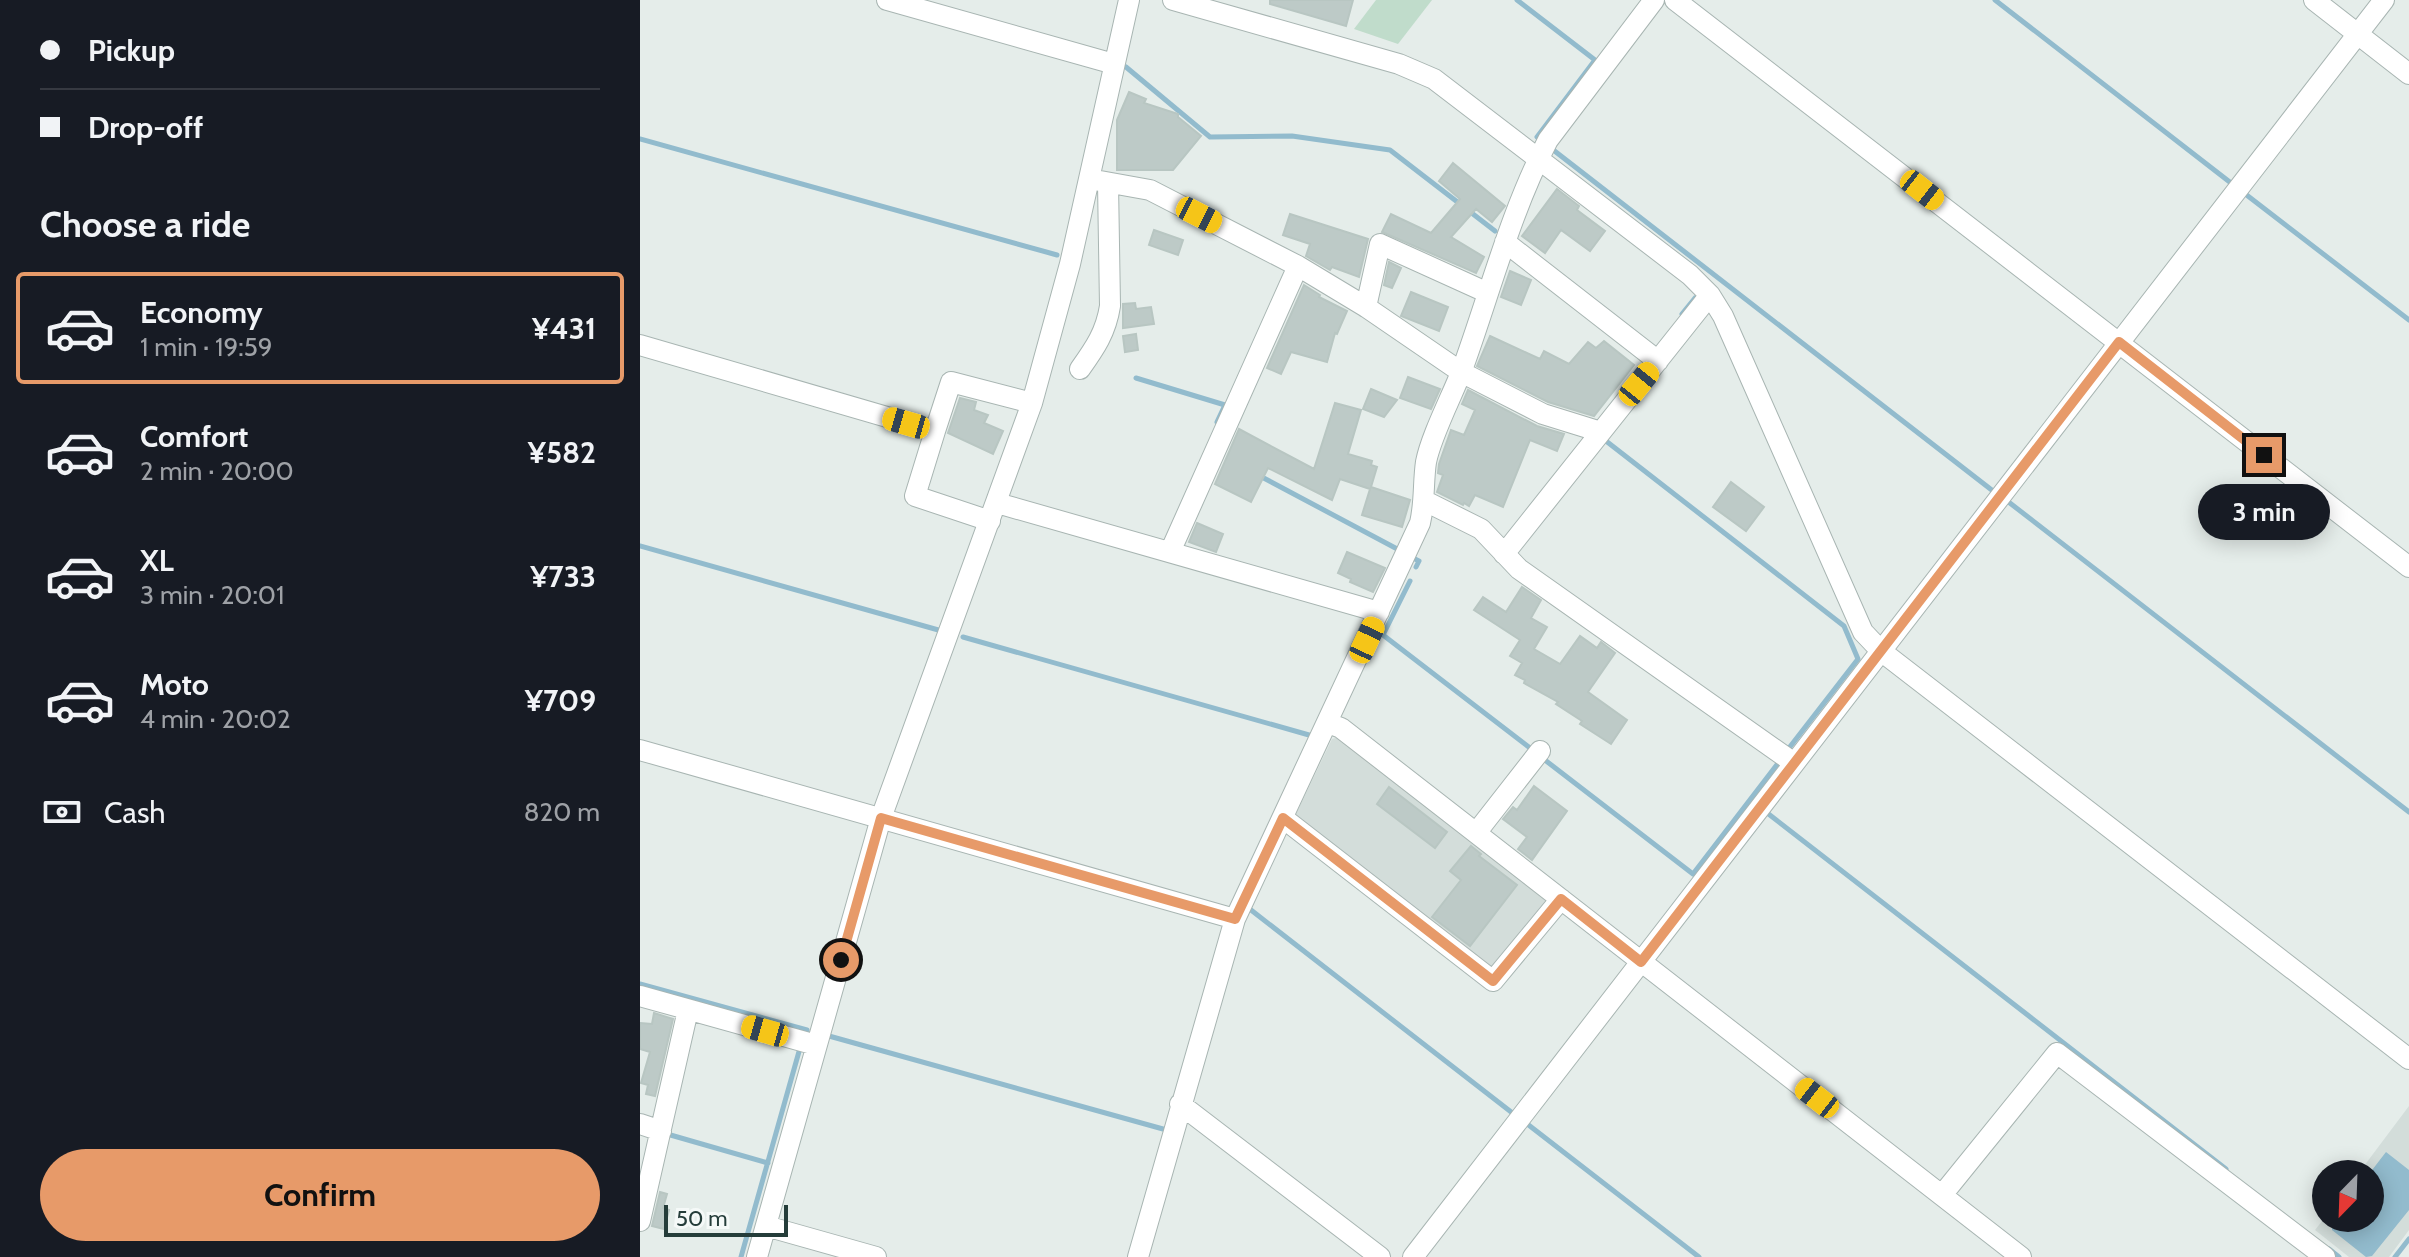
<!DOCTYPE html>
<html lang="en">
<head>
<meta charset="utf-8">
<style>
  :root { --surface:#171b24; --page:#242831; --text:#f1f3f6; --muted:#9ea1a6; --line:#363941; --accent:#e79a69 }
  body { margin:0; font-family:Cabin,sans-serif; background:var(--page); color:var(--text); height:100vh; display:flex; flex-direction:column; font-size:30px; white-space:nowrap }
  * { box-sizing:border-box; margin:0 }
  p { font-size:26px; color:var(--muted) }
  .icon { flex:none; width:44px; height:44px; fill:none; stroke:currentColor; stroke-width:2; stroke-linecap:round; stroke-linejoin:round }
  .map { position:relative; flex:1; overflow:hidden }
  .panel { display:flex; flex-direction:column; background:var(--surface); width:640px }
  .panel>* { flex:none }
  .top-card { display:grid; align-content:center; height:176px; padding:0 40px; background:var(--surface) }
  .needle { width:52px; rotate:203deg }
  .controls { position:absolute; left:1672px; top:1160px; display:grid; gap:16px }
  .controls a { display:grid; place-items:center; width:72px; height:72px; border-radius:50%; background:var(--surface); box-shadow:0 4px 20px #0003; font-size:40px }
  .scale { position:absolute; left:24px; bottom:20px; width:124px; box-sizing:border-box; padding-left:8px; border:4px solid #253d3a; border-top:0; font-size:22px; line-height:28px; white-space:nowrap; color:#253d3a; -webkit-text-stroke:6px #f5f9f8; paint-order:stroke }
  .end { position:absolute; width:36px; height:36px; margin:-18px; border:10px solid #e79a69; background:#111; box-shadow:0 0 0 4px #111 }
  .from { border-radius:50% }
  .bubble { position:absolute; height:56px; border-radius:28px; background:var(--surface); box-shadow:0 4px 20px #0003; font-size:26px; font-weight:800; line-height:56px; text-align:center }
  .car { position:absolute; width:24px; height:48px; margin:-24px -12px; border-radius:10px; box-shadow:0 0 6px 2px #0007; background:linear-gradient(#f5c518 24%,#345 0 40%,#f5c518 0 76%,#345 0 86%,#f5c518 0) }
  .top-card b { display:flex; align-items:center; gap:28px; height:76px; font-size:30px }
  .top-card b+b { border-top:2px solid var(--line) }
  .top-card i { width:20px; height:20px; background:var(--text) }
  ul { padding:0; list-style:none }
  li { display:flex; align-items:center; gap:24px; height:112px; margin:0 16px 12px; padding:0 24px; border:4px solid transparent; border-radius:8px }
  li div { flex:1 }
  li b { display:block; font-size:30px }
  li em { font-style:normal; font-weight:800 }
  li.current { border-color:var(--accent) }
  li>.icon { width:72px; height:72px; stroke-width:1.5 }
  h2 { padding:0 40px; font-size:36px; line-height:96px }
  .pay { display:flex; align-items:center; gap:20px; height:88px; padding:0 40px; font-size:30px }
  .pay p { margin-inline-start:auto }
  .cta { display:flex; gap:16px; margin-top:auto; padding:16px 40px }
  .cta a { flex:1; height:92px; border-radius:48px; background:var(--accent); color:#111; font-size:32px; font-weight:800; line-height:92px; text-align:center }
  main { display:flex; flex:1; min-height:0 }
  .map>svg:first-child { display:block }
</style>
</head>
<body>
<main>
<section class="panel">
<div class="top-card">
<b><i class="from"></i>Pickup</b>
<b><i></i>Drop-off</b>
</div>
<h2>Choose a ride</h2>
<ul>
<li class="current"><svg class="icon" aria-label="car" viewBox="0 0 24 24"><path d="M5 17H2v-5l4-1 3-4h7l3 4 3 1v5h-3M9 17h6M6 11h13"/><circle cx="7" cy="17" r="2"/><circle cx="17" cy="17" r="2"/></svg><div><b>Economy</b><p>1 min · 19:59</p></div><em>¥431</em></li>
<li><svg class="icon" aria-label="car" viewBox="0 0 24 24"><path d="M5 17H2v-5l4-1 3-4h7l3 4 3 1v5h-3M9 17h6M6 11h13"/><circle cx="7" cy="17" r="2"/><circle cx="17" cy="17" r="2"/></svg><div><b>Comfort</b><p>2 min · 20:00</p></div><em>¥582</em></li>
<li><svg class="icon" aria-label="car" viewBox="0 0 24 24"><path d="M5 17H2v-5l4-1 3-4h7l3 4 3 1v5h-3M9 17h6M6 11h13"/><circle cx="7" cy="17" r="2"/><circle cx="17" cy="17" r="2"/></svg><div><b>XL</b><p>3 min · 20:01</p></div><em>¥733</em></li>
<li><svg class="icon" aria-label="car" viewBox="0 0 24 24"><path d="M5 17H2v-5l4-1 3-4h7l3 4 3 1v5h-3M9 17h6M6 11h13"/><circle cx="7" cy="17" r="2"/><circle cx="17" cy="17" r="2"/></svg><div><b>Moto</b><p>4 min · 20:02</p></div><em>¥709</em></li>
</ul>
<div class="pay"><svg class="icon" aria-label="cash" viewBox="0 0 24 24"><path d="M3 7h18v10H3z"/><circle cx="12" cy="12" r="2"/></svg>Cash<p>820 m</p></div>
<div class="cta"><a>Confirm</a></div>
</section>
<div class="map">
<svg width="1769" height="1257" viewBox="0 0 1769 1257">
  <rect width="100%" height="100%" fill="#e5edea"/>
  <path fill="#d3ddda" d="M699,737L910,903L853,975L662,827L656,814L692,739Z
    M1769,1106V1230L1749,1257H1709L1675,1230L1686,1216V1218H1730V1174H1718Z"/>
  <path fill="#c0dccb" d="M736,0H792L758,44L714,29Z"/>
  <path fill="#92bbcd" d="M1746,1152L1769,1170V1210L1732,1256L1726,1257L1692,1230V1223L1696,1218H1730L1729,1174Z"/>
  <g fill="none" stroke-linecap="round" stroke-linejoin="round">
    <path stroke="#92bbcd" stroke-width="5" d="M877,0L955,60L897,137
      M1355,0L1591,183
      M486,67L570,137L652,136L750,150L855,231
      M0,139L417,255
      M912,149L1353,491
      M1604,193L1769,320
      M1042,314L1055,298
      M496,378L585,405L577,422
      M966,441L1204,626L1218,659L1149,748
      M618,475L761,551
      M1366,500L1769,812
      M0,546L302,631
      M775,559L779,561L776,567
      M770,581L743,635L894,751
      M323,637L669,735
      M901,757L1053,874L1139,762
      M1126,812L1586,1169
      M611,910L875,1115
      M0,984L167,1030
      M189,1036L523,1129
      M886,1123L1059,1257
      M27,1134L128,1163
      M1689,1249L1699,1257
      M101,1257L160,1048
      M1755,1257L1769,1239"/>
  </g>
  <path fill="#bdcac7" stroke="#b8c6c2" stroke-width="2" d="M630,0H713L706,26L630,4Z
    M489,92L506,99L504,103L538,114V117L561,136L533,170H477V120Z
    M813,163L865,206L852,222L836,209L811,237L844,257L836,273L742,232L751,214L791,233L820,199L799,181Z
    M917,189L939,206L937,210L965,231L950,251L921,230L905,253L882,236Z
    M650,214L728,239L719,277L692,267L690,270L666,256L670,244L643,235Z
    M514,230L543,240L538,255L509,245Z
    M749,262L761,268L752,288L744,285Z
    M870,271L891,280L881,305L861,297Z
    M664,285L680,295L679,297L707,311L697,334L695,333L687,362L651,352L641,374L627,368Z
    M771,292L808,307L799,331L761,316Z
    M495,303L496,309L511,307L514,324L483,328V304Z
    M496,334L498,350L485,352L483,336Z
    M850,336L900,359L904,351L929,364L948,342L956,348L964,341L994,365L954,416L908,402L837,366Z
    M768,377L800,389L791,409L760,398Z
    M731,389L757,400L744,417L723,409Z
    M828,390L897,426L924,434L917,451L890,440L863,507L835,495L829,506L824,503L823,505L797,492L803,475L798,473L799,464L811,430L824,435L835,410L822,404Z
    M320,398L336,402L334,410L348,415L344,423L363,431L353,454L308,433Z
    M695,403L721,410L708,454L732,461L731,465L737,467L731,487L770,500L762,527L722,515L730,489L700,479L692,500L628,468L611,502L575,484L599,429L674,469Z
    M1091,482L1124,507L1106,531L1073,507Z
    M557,523L583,534L576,552L549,542Z
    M707,552L745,568L733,592L710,582L711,579L698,573Z
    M882,587L901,600L891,618L907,627L894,649L920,664L940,636L957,648L961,642L975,653L948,692L987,720L971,744L940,724L942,721L916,704L918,702L884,683L885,680L875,675L882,663L870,656L880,640L834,610L843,597L866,612Z
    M894,786L927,811L892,860L878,849L887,837L863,819L873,807L877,810Z
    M749,787L807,832L795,848L737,804Z
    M831,846L841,854L839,856L877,885L830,946L792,917L821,880L810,871Z
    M14,1013L33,1019L15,1096L6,1094L8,1085L1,1083L10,1052L0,1049V1023L12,1024Z
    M20,1192L27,1194L23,1208L29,1210L24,1229L12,1226Z"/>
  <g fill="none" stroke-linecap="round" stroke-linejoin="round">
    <g stroke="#a8b5b2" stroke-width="22">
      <path id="minor" d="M247,0L474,64
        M533,0L759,64L794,79L1050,275L1070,295L1083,316L1223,632L1241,651L1769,1059
        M1035,0L1769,567
        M1674,0L1769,74
        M449,179L510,190L658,266L726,307L821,372L903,414L961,432
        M865,242L1018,361
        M726,307L740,244L848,293
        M0,345L295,431L311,382L392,403
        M440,369C455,348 466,332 470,306L468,183
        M295,431L275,496L350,521
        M785,501L841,529L879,569L1154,763
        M357,503L739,612
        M530,552L658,266
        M864,554L1070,295
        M688,723L701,728L1381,1257
        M0,750L595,919
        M643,818L853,981L921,899
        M836,833L900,751
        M0,996L176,1045
        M540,1104L740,1257
        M0,1124L21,1131
        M1302,1195L1417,1053L1685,1257
        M0,1221L48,1010
        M126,1226L236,1257
        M117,1257L241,818L392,403L430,264L489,0
        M498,1257L595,919L780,523C785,502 783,482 786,462C791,436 812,396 822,370C850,293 870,213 908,140L1014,0
        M773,1257L1744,0"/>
    </g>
    <use href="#minor" stroke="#fff" stroke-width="20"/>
  </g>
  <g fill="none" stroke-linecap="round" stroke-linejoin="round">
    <path stroke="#e79a69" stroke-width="10" d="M201,960L241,818L595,919L643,818L853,981L921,899L1001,962L1479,342L1624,455"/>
  </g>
</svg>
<div class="controls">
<a><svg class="needle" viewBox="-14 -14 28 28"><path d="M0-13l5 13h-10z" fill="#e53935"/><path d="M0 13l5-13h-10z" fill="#9ea1a6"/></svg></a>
</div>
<div class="scale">50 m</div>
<i class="end from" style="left:201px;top:960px"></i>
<i class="end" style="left:1624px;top:455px"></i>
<div class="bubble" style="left:1558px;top:484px;width:132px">3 min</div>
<i class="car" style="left:1282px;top:190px;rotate:128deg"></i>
<i class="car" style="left:559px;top:215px;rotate:117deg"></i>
<i class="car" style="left:999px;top:384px;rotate:39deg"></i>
<i class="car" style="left:266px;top:423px;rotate:286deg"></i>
<i class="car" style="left:727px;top:640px;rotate:25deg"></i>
<i class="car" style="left:125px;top:1031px;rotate:286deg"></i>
<i class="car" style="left:1177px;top:1098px;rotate:308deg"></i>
</div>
</main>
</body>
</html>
